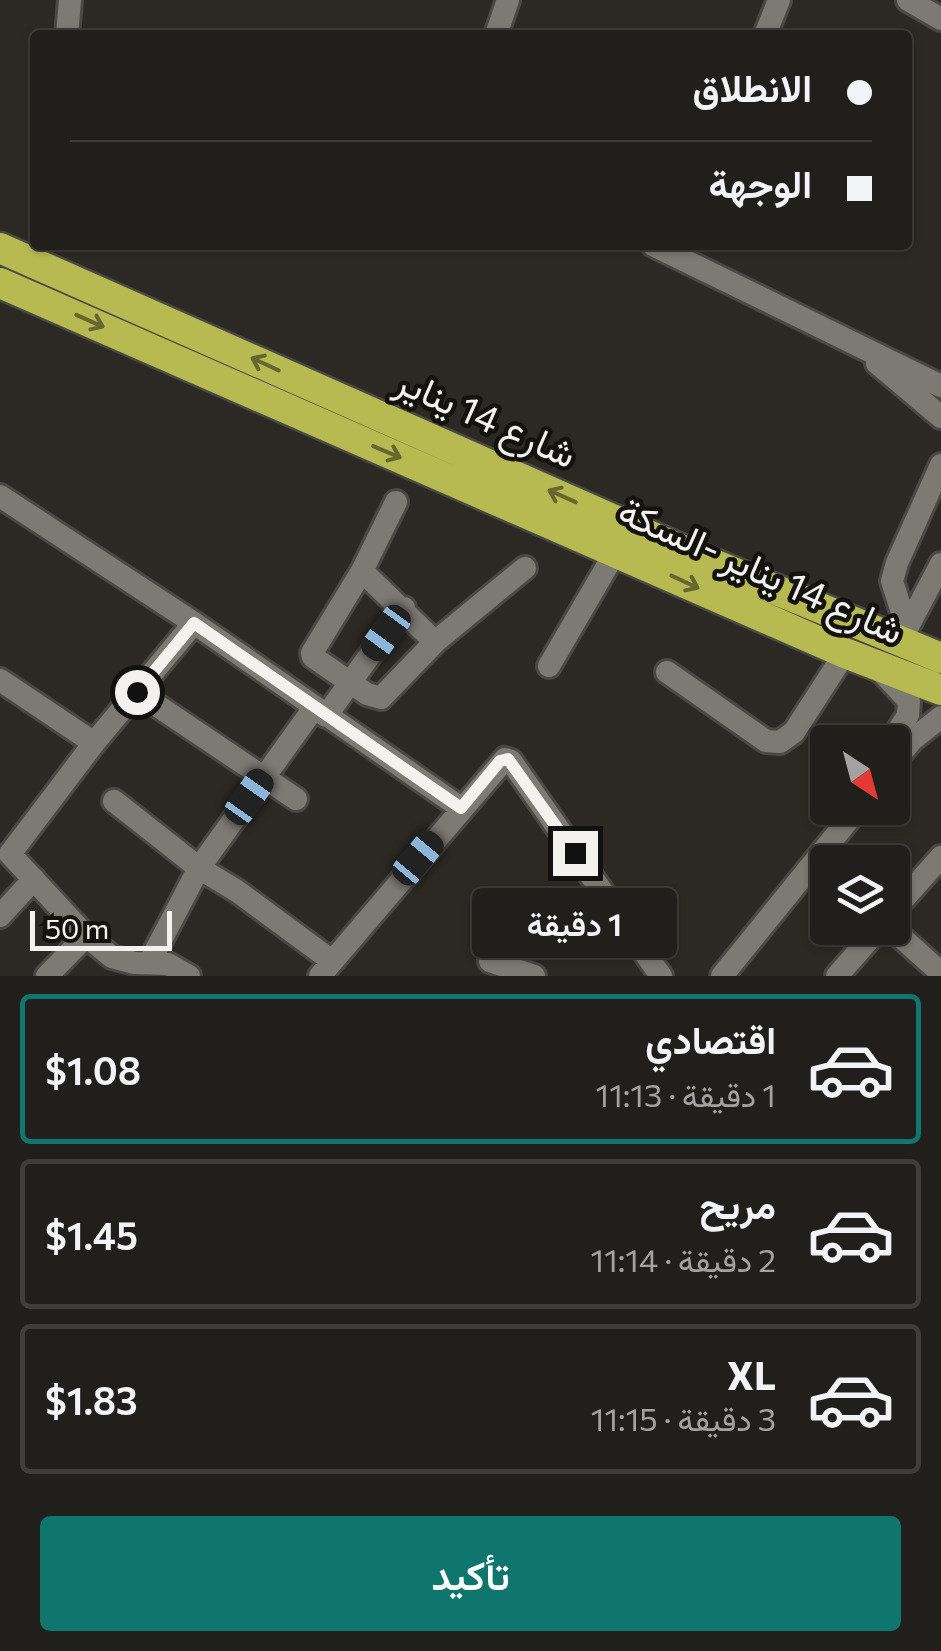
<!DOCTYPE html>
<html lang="ar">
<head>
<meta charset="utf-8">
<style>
  :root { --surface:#211f1b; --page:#292724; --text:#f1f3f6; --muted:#a2a2a3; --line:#3e3d3a; --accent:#0f766e }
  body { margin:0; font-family:Commissioner,Vazirmatn,sans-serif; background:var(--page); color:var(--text); direction:rtl; height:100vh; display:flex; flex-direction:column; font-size:38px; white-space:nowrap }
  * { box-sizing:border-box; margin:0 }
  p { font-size:32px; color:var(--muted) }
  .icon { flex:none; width:55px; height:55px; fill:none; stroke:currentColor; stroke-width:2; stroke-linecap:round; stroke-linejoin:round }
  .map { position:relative; height:976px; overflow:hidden; direction:ltr }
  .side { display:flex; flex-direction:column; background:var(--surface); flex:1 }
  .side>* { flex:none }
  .banner { position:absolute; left:30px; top:30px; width:882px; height:220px; border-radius:10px; box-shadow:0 2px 8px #0004,0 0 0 2px var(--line); direction:rtl; display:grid; align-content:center; height:220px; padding:0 40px; background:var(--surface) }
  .needle { width:65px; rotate:144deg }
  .tools { position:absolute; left:810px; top:725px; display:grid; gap:20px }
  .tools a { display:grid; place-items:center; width:100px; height:100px; border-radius:10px; background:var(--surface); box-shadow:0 2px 8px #0004,0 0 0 2px var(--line); font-size:50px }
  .scale { position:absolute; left:30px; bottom:25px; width:142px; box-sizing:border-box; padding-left:10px; border:5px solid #f4f2ef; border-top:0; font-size:28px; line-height:35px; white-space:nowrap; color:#f4f2ef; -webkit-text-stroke:8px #13120f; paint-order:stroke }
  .end { position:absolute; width:45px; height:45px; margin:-22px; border:12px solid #f4f2ef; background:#111; box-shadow:0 0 0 5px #111 }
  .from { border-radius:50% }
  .bubble { position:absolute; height:70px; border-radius:10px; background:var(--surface); box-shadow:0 2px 8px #0004,0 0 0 2px var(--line); font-size:32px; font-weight:600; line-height:70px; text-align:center; direction:rtl }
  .car { position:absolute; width:30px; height:60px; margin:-30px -15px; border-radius:12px; box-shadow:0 0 8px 2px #0007; background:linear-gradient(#222 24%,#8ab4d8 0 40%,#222 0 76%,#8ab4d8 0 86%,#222 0) }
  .banner b { display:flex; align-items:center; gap:35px; height:95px; font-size:38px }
  .banner b+b { border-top:2px solid var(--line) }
  .banner i { width:25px; height:25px; background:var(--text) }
  ul { padding:18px 0 0; list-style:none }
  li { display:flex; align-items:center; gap:30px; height:150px; margin:0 20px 15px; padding:0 20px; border:5px solid var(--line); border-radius:10px }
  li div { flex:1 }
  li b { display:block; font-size:38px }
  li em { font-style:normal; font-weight:600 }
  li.on { border-color:var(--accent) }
  li>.icon { width:90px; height:90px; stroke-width:1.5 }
  .action { display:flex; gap:20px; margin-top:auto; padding:20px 40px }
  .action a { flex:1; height:115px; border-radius:10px; background:var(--accent); color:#fff; font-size:40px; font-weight:600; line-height:115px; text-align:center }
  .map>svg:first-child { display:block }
</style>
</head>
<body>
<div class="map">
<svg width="941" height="976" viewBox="0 0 941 976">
  <rect width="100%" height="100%" fill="#2c2924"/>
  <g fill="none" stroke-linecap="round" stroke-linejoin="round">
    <g stroke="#4a4843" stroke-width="28">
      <path id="minor" d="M908,0L941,19
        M67,35L70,0
        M496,35L508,0
        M765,35L779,0
        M653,245L941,386
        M877,363L941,417
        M0,496L194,623L461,808
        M362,571L435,642L381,698L367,694L313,657L312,653Z
        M362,571L396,502
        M907,628L892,581L897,563L941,465
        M903,636L941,564
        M435,642L525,568
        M549,666L616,551
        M881,671L909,701L908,715L891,742
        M667,672L766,741L780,742L794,732L845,653
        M0,680L94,743
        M137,692L296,799
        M326,716L404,608
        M892,764L912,740L941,717
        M114,801L199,868L314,708
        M892,912L941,857
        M0,916L34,879
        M891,928L941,973
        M490,961L534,976
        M149,963L199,868L237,891L332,961
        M47,976L86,936
        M189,976L168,964L135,963L112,957L86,936L10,854L94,743L194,623
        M320,976L505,759L511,761L661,976
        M722,976L858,808
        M837,976L879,928"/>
    </g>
    <g stroke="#4a4843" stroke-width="35">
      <path id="highway" d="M0,248L716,565L941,658
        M0,283L845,653L941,690"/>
    </g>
    <use href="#minor" stroke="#7d7a74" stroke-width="22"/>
    <use href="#highway" stroke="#b7b951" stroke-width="30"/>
  </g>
  <defs><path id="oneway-shaft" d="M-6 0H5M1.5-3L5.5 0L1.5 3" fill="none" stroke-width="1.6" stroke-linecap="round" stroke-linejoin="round" transform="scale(2.5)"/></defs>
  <g stroke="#656630">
    <use href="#oneway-shaft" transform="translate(90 321) rotate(24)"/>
    <use href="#oneway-shaft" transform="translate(265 364) rotate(-155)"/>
    <use href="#oneway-shaft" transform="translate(387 452) rotate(23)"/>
    <use href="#oneway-shaft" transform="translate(562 496) rotate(-156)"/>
    <use href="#oneway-shaft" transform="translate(685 582) rotate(25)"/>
  </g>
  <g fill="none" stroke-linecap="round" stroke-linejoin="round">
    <path stroke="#f4f2ef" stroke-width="12" d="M137,692L194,623L461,808L500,761L508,759L575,853"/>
  </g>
  <g text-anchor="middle" stroke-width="9" stroke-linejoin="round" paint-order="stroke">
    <g font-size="38" fill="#f4f2ef" stroke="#13120f">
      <text transform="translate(486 418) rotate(24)" y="13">شارع 14 يناير</text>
      <text transform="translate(761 571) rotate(24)" y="13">شارع 14 يناير -السكة</text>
    </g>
  </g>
</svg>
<div class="tools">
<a><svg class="needle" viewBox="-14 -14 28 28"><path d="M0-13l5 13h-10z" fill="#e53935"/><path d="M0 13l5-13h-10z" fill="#a2a2a3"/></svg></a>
<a><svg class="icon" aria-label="layers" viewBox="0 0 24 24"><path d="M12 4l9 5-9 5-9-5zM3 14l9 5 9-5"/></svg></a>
</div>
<div class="scale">50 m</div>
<i class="end from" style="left:137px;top:692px"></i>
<i class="end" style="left:575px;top:853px"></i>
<div class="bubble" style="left:472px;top:888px;width:205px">1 دقيقة</div>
<i class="car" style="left:386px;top:633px;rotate:216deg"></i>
<i class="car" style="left:249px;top:797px;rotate:35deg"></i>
<i class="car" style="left:418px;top:858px;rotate:40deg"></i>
<div class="banner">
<b><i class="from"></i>الانطلاق</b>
<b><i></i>الوجهة</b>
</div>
</div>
<section class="side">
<ul>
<li class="on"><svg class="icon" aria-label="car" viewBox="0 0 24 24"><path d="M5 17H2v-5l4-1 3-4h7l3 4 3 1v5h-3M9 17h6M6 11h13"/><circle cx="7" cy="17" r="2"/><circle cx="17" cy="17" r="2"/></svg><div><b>اقتصادي</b><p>1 دقيقة · 11:13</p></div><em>$1.08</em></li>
<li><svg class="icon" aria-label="car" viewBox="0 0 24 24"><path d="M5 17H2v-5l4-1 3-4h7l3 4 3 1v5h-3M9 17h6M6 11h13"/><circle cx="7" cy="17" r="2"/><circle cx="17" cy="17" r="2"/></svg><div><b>مريح</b><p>2 دقيقة · 11:14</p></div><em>$1.45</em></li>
<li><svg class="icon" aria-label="car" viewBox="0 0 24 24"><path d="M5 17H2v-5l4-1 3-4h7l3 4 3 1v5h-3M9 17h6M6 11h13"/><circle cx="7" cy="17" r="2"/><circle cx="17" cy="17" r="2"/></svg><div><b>XL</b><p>3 دقيقة · 11:15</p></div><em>$1.83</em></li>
</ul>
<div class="action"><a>تأكيد</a></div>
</section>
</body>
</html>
